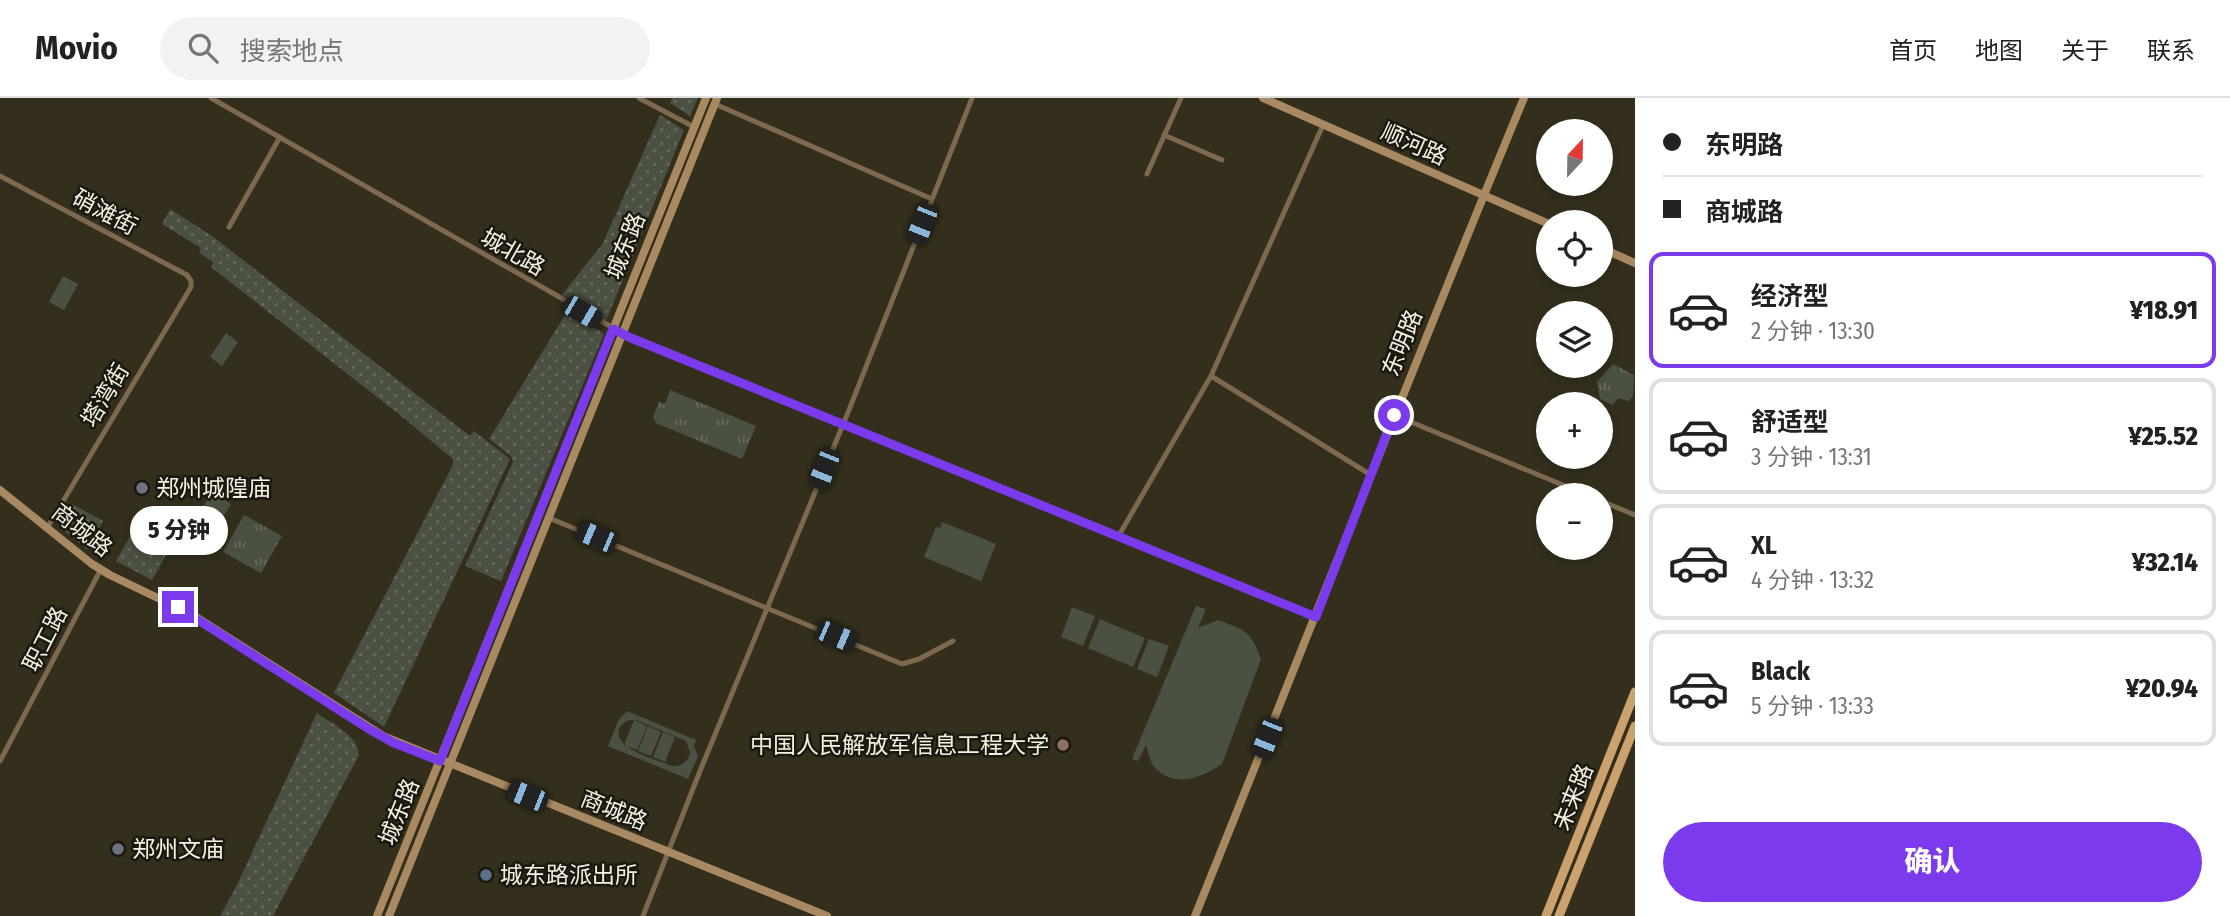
<!DOCTYPE html>
<html lang="zh">
<head>
<meta charset="utf-8">
<style>
  :root { --surface:#fff; --page:#f2f2f2; --text:#222; --muted:#767676; --line:#e0e0e0; --accent:#7c3aed }
  body { margin:0; font-family:"Fira Sans Condensed","Noto Sans SC",sans-serif; background:var(--page); color:var(--text); height:100vh; display:flex; flex-direction:column; font-size:26px; white-space:nowrap }
  * { box-sizing:border-box; margin:0 }
  p { font-size:23px; color:var(--muted) }
  .icon { flex:none; width:38px; height:38px; fill:none; stroke:currentColor; stroke-width:2; stroke-linecap:round; stroke-linejoin:round }
  .map { position:relative; flex:1; overflow:hidden }
  .details { display:flex; flex-direction:column; background:var(--surface); width:595px }
  .details>* { flex:none }
  .banner { display:grid; align-content:center; height:154px; padding:0 28px; background:var(--surface) }
  .needle { width:46px; rotate:22deg }
  .controls { position:absolute; left:1536px; top:21px; display:grid; gap:14px }
  .controls a { display:grid; place-items:center; width:77px; height:77px; border-radius:50%; background:var(--surface); box-shadow:0 4px 10px #0003; font-size:35px }
  .end { position:absolute; width:32px; height:32px; margin:-16px; border:9px solid #7c3aed; background:#fff; box-shadow:0 0 0 4px #fff }
  .from { border-radius:50% }
  .bubble { position:absolute; height:49px; border-radius:24px; background:var(--surface); box-shadow:0 4px 10px #0003; font-size:23px; font-weight:800; line-height:49px; text-align:center }
  .car { position:absolute; width:21px; height:42px; margin:-21px -10px; border-radius:9px; box-shadow:0 0 5px 2px #0007; background:linear-gradient(#222 24%,#8ab4d8 0 40%,#222 0 76%,#8ab4d8 0 86%,#222 0) }
  .banner b { display:flex; align-items:center; gap:24px; height:66px; font-size:26px }
  .banner b+b { border-top:2px solid var(--line) }
  .banner i { width:18px; height:18px; background:var(--text) }
  ul { padding:0; list-style:none }
  li { display:flex; align-items:center; gap:21px; height:116px; margin:0 14px 10px; padding:0 14px; border:4px solid var(--line); border-radius:14px }
  li div { flex:1 }
  li b { display:block; font-size:26px }
  li em { font-style:normal; font-weight:800 }
  li.current { border-color:var(--accent) }
  li>.icon { width:63px; height:63px; stroke-width:1.5 }
  .cta { display:flex; gap:14px; margin-top:auto; padding:14px 28px }
  .cta a { flex:1; height:80px; border-radius:42px; background:var(--accent); color:#fff; font-size:28px; font-weight:800; line-height:80px; text-align:center }
  header { display:flex; align-items:center; gap:42px; box-sizing:border-box; height:98px; padding:0 35px; background:var(--surface); border-bottom:2px solid var(--line) }
  header strong { font-size:33px }
  nav { display:flex; gap:38px; margin-inline-start:auto; font-size:24px }
  .search { width:490px; height:63px; background:var(--page); display:flex; align-items:center; gap:18px; box-sizing:border-box; padding:0 24px; border-radius:38px; color:var(--muted); font-size:26px }
  main { display:flex; flex:1; min-height:0 }
  .map>svg:first-child { display:block }
</style>
</head>
<body>
<header>
<strong>Movio</strong>
<div class="search"><svg class="icon" aria-label="search" viewBox="0 0 24 24"><circle cx="10" cy="10" r="6"/><path d="M15 15l6 6"/></svg>搜索地点</div>
<nav><a>首页</a><a>地图</a><a>关于</a><a>联系</a></nav>
</header>
<main>
<div class="map">
<svg width="1635" height="818" viewBox="0 0 1635 818">
  <defs>
    <pattern id="grass-tufts" width="24" height="20" patternUnits="userSpaceOnUse" patternTransform="scale(1.75)"><rect width="24" height="20" fill="#4b5142"/><path d="M3 7l-1-3M5 7V3M7 7l1-3M15 17l-1-3M17 17v-4M19 17l1-3" fill="none" stroke="#666a5d"/></pattern>
    <pattern id="park-dots" width="8" height="8" patternUnits="userSpaceOnUse" patternTransform="scale(1.75)"><rect width="8" height="8" fill="#4b5142"/><path d="M2 2h.1M6 6h.1" fill="none" stroke="#666a5d" stroke-width="1.8" stroke-linecap="round"/></pattern>
  </defs>
  <rect width="100%" height="100%" fill="#342f1c"/>
  <path fill="url(#grass-tufts)" d="M1613,266L1634,277L1633,298L1629,303L1618,300L1613,307L1600,301L1597,284Z
    M670,292L756,328L742,361L656,325L653,319L659,304L665,306Z
    M212,394L231,406L205,449L195,441L190,430Z
    M244,417L282,438L261,475L223,454Z"/>
  <path fill="url(#park-dots)" d="M672,0H698L690,18L670,5Z
    M660,17L684,32L606,223L562,197L603,145Z
    M170,111L212,138L470,338L474,333L510,361L384,629L334,595L453,367V361L400,317L211,169L213,164L199,155L201,150L162,126Z
    M568,212L604,236L501,483L465,468L513,364L511,358L489,341Z
    M72,406L103,423L87,451L58,428Z
    M143,415L179,434L152,482L116,463Z
    M317,615C332,626 358,637 359,657L273,818H220L236,789Z"/>
  <path fill="#4b5142" fill-rule="evenodd" d="M63,178L78,186L64,212L49,204Z
    M226,235L238,244L222,268L210,259Z
    M942,424L996,446L981,483L924,459L936,429L940,430Z
    M1196,508L1206,511L1198,530L1218,522C1245,532 1251,533 1261,561L1222,666C1201,680 1175,691 1154,669C1150,664 1148,654 1146,647L1138,663L1132,661Z
    M1072,509L1095,518L1083,548L1061,539Z
    M1100,521L1145,540L1133,569L1088,550Z
    M1149,541L1169,548L1157,579L1137,571Z
    M627,613L696,642L694,648L698,658L688,681L608,648L618,623ZM634,622L624,647L637,652L647,628L634,622H636L686,643L690,654C689,663 682,669 672,668C658,662 609,650 620,629C624,623 628,622 634,622Z
    M648,628L661,634L651,658L638,653Z
    M663,634L675,639L665,664L653,659Z"/>
  <g fill="none" stroke-linecap="round" stroke-linejoin="round">
    <path stroke="#7e6950" stroke-width="5" d="M211,0L631,240L1316,519
      M639,0L694,29
      M715,6L932,101
      M1164,37L1222,62
      M1147,76L1181,0
      M0,78L187,177L191,183V189L47,430
      M229,129L280,39
      M1211,278L1371,377
      M1394,317L1587,397
      M1601,403L1635,417
      M549,420L902,566L919,561L953,543
      M1118,439L1211,278L1323,27
      M0,663L101,471
      M643,818L700,673L849,312L972,0"/>
    <path stroke="#a98961" stroke-width="8" d="M1263,0L1549,126
      M1601,150L1635,165
      M0,392L92,466L110,477L191,516L383,638L827,818
      M377,818L706,0
      M389,818L717,0
      M1195,818C1305,546 1411,272 1524,0"/>
    <path stroke="#cba26d" stroke-width="9" d="M1546,818L1635,594
      M1559,818L1635,628"/>
  </g>
  <g fill="none" stroke-linecap="round" stroke-linejoin="round">
    <path stroke="#7c3aed" stroke-width="9" d="M178,509L369,631L394,645L440,663L613,231L631,240L1316,519L1394,317"/>
  </g>
  <g fill="#6b7280" stroke="#1a180f" stroke-width="2.5">
    <circle cx="142" cy="390" r="7"/>
    <circle cx="118" cy="751" r="7"/>
  </g>
  <circle fill="#8d6e63" stroke="#1a180f" stroke-width="2.5" cx="1063" cy="647" r="7"/>
  <circle fill="#5c6f8a" stroke="#1a180f" stroke-width="2.5" cx="486" cy="777" r="7"/>
  <g text-anchor="middle" stroke-width="5" stroke-linejoin="round" paint-order="stroke">
    <g font-size="23" fill="#f5f2e5" stroke="#1a180f">
      <text transform="translate(1414 46) rotate(24)" y="8">顺河路</text>
      <text transform="translate(105 114) rotate(28)" y="8">硝滩街</text>
      <text transform="translate(625 148) rotate(-68)" y="8">城东路</text>
      <text transform="translate(513 154) rotate(30)" y="8">城北路</text>
      <text transform="translate(1402 245) rotate(-68)" y="8">东明路</text>
      <text transform="translate(105 297) rotate(-59)" y="8">塔湾街</text>
      <text transform="translate(82 432) rotate(38)" y="8">商城路</text>
      <text transform="translate(45 541) rotate(-63)" y="8">职工路</text>
      <text transform="translate(1573 699) rotate(-68)" y="8">未来路</text>
      <text transform="translate(614 712) rotate(22)" y="8">商城路</text>
      <text transform="translate(399 714) rotate(-68)" y="8">城东路</text>
    </g>
    <g font-size="23" fill="#f5f2e5" stroke="#1a180f" text-anchor="start">
      <text x="156" y="398">郑州城隍庙</text>
      <text x="1049" y="655" text-anchor="end">中国人民解放军信息工程大学</text>
      <text x="132" y="759">郑州文庙</text>
      <text x="500" y="785">城东路派出所</text>
    </g>
  </g>
</svg>
<div class="controls">
<a><svg class="needle" viewBox="-14 -14 28 28"><path d="M0-13l5 13h-10z" fill="#e53935"/><path d="M0 13l5-13h-10z" fill="#767676"/></svg></a>
<a><svg class="icon" aria-label="locate" viewBox="0 0 24 24"><circle cx="12" cy="12" r="6"/><path d="M12 2v4M12 18v4M2 12h4M18 12h4"/></svg></a>
<a><svg class="icon" aria-label="layers" viewBox="0 0 24 24"><path d="M12 4l9 5-9 5-9-5zM3 14l9 5 9-5"/></svg></a>
<a>+</a>
<a>−</a>
</div>
<i class="end from" style="left:1394px;top:317px"></i>
<i class="end" style="left:178px;top:509px"></i>
<div class="bubble" style="left:130px;top:408px;width:98px">5 分钟</div>
<i class="car" style="left:922px;top:126px;rotate:202deg"></i>
<i class="car" style="left:582px;top:214px;rotate:120deg"></i>
<i class="car" style="left:824px;top:371px;rotate:202deg"></i>
<i class="car" style="left:596px;top:439px;rotate:293deg"></i>
<i class="car" style="left:836px;top:538px;rotate:113deg"></i>
<i class="car" style="left:1267px;top:640px;rotate:202deg"></i>
<i class="car" style="left:527px;top:698px;rotate:292deg"></i>
</div>
<section class="details">
<div class="banner">
<b><i class="from"></i>东明路</b>
<b><i></i>商城路</b>
</div>
<ul>
<li class="current"><svg class="icon" aria-label="car" viewBox="0 0 24 24"><path d="M5 17H2v-5l4-1 3-4h7l3 4 3 1v5h-3M9 17h6M6 11h13"/><circle cx="7" cy="17" r="2"/><circle cx="17" cy="17" r="2"/></svg><div><b>经济型</b><p>2 分钟 · 13:30</p></div><em>¥18.91</em></li>
<li><svg class="icon" aria-label="car" viewBox="0 0 24 24"><path d="M5 17H2v-5l4-1 3-4h7l3 4 3 1v5h-3M9 17h6M6 11h13"/><circle cx="7" cy="17" r="2"/><circle cx="17" cy="17" r="2"/></svg><div><b>舒适型</b><p>3 分钟 · 13:31</p></div><em>¥25.52</em></li>
<li><svg class="icon" aria-label="car" viewBox="0 0 24 24"><path d="M5 17H2v-5l4-1 3-4h7l3 4 3 1v5h-3M9 17h6M6 11h13"/><circle cx="7" cy="17" r="2"/><circle cx="17" cy="17" r="2"/></svg><div><b>XL</b><p>4 分钟 · 13:32</p></div><em>¥32.14</em></li>
<li><svg class="icon" aria-label="car" viewBox="0 0 24 24"><path d="M5 17H2v-5l4-1 3-4h7l3 4 3 1v5h-3M9 17h6M6 11h13"/><circle cx="7" cy="17" r="2"/><circle cx="17" cy="17" r="2"/></svg><div><b>Black</b><p>5 分钟 · 13:33</p></div><em>¥20.94</em></li>
</ul>
<div class="cta"><a>确认</a></div>
</section>
</main>
</body>
</html>
